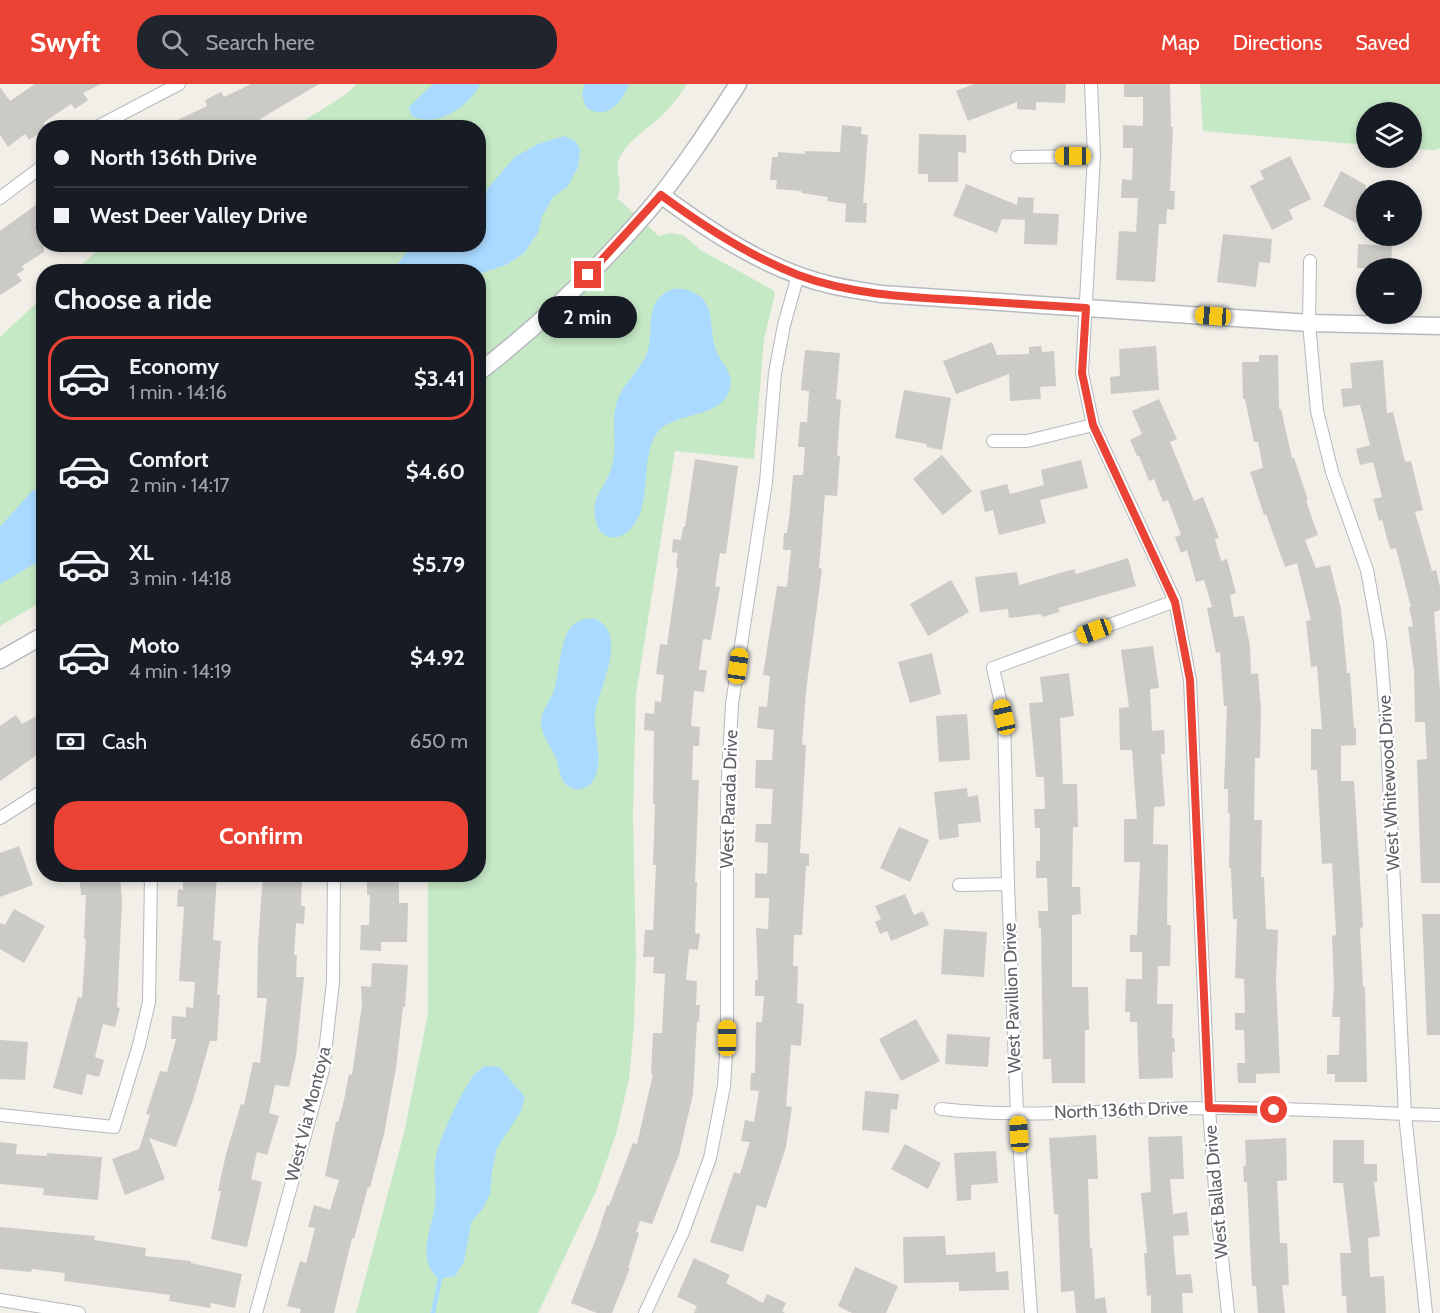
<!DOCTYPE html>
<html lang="en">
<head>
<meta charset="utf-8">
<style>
  :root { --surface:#171b24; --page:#20242c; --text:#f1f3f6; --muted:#9ea1a6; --line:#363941; --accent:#ea4335 }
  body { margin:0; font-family:Cabin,sans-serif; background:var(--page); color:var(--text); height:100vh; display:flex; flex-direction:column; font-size:22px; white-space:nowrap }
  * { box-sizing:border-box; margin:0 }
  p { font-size:20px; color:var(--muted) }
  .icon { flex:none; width:33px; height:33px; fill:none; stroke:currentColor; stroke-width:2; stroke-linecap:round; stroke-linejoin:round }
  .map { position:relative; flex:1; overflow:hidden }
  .side { position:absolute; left:36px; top:180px; width:450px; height:618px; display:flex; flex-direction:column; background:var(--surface); border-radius:24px; box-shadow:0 3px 9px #0003 }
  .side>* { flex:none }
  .guide { position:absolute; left:36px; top:36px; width:450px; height:132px; border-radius:24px; box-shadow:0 3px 9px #0003; display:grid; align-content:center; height:132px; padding:0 18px; background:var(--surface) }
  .fabs { position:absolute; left:1356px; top:18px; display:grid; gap:12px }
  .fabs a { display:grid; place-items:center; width:66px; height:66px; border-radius:50%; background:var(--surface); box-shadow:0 3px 9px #0003; font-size:30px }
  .end { position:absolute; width:27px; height:27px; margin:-14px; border:8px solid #ea4335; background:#fff; box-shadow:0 0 0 3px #fff }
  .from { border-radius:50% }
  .bubble { position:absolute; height:42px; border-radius:21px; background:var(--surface); box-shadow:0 3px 9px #0003; font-size:20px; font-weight:700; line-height:42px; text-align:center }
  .car { position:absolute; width:18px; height:36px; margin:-18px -9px; border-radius:8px; box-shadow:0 0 4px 2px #0007; background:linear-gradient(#f5c518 24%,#345 0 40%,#f5c518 0 76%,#345 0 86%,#f5c518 0) }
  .guide b { display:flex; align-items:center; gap:21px; height:57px; font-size:22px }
  .guide b+b { border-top:2px solid var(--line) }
  .guide i { width:15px; height:15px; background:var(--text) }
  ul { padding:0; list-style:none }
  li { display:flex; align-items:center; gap:18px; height:84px; margin:0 12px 9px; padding:0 6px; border:3px solid transparent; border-radius:24px }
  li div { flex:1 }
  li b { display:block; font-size:22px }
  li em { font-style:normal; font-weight:700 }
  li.on { border-color:var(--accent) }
  li>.icon { width:54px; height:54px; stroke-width:1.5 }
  h2 { padding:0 18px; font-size:27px; line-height:72px }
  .pay { display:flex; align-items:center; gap:15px; height:66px; padding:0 18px; font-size:22px }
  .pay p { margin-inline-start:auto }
  .cta { display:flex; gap:12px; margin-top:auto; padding:12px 18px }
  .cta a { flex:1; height:69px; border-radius:24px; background:var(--accent); color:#fff; font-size:24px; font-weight:700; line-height:69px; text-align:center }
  header { display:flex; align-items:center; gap:36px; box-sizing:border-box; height:84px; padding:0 30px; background:var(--accent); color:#fff }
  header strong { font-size:28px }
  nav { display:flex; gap:33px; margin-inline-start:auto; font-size:21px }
  .search { width:420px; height:54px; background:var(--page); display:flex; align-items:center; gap:15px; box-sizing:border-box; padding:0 21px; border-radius:24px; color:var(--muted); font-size:22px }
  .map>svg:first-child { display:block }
</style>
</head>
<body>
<header>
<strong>Swyft</strong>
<div class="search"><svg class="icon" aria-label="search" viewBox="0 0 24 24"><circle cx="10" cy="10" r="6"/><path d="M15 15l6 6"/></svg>Search here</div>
<nav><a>Map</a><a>Directions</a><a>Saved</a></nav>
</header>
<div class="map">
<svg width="1440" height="1229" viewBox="0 0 1440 1229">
  <rect width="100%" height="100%" fill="#f1efe8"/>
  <path fill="#c5e8c5" d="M357,0H687C681,8 677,16 670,23C655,41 631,52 620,73C613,88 625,99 617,114L659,152L670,149L683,151L702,167L773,206L775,210L764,255L754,375L675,367L636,610L633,731L636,875L634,942L629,995L616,1050L596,1107L538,1229H356L404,1049L428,930V791L478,790V188H73L104,161L478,160V44L294,43L345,11Z
    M1200,0H1440V64L1435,66L1412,65V28H1366V61L1203,47Z
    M43,213V517L0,542V253Z"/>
  <path fill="#aadaff" d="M433,0H480C470,22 435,46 411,31L409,23Z
    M584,0H629C623,18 605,38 586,23L582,11Z
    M564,52L575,57L580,65L578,83L568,102L553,113L542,132L538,149L524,169L508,180L479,190L478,188L392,187L412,161L478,160L479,122L488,104L515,73L538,60Z
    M673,205C681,204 688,205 695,209C717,221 708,246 716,266C721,281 736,289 729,307C719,337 667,326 654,354C639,384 655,430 623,451C614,456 605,453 599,446C586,413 604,410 612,382C618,361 610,338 617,318C622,301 638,288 646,272C657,247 640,218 673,205Z
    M43,402V475L0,500V443L32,407Z
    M596,535C630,553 597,605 595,632C594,652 604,677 594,695C591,702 582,706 575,705C560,703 559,682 555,672C550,661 541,651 541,638C541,628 549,618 553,609C560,590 559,558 571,543C577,536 586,534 596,535Z
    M485,982L499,983L525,1013L521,1027L497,1064L492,1088L490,1110L483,1124L471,1139L464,1178L455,1192L439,1195C416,1176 431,1147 435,1122C437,1105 433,1087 436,1071C440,1054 463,1004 474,991C477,988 481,985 485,982Z"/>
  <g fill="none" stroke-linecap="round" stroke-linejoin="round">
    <path stroke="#aadaff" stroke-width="4.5" d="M433,1229L441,1190"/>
  </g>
  <path fill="#cccac5" d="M35,0H101L83,9L88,16L75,25L71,20L43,39L47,44H44V46L29,56L25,50L8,63L0,51V3L10,17Z
    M251,0H319L260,35L262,40L255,44H161L207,22L205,16L221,8L224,13Z
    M974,0H1066L1065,19L1036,18V26L1017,25V18L968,37L956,7Z
    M1124,0H1170L1171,43H1173L1170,107H1175L1174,126L1167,125L1166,140H1159L1155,198L1116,196L1119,147L1136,148L1138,114H1121L1122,95L1132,96L1133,64H1123V41L1143,42V13H1124Z
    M842,41L862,43L861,50L868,51L863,119H867L866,139L845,138L846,120L827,117L828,113L802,109L801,107L776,105L777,96H770L772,73H778V68L805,70V67L840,68Z
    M919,50L966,51V69L958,68V98H928V90H918Z
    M1290,72L1311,115L1289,126L1293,135L1272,146L1250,102L1264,95L1260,87Z
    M1341,87L1366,101V144L1323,122Z
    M966,100L1017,121L1018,113L1034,114L1033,129L1059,130L1057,161L1024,160L1025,136L1002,135L997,149L953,132Z
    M44,115V168L22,182L24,186L17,190L22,197L0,211V147Z
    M1223,150L1272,155L1270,179L1259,178L1256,203L1217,198Z
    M1358,160L1392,162L1391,184H1357Z
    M992,258L997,271L1029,270V263L1041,262L1042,268L1054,267L1056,302L1040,303L1041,315L1010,317L1009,290L956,310L943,277Z
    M1156,262L1159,306L1111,310L1110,293L1120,292L1119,265Z
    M805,266L840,269L836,315L841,316L837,372H840L837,412L825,411L819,484L822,485L806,607L802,661H806L800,769L809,770V782H806L802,851H794L793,882H798L797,919L804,920L801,962L791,961L786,1022L792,1023L786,1063L766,1124L757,1121L743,1168L710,1158L734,1088L740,1090L750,1058L741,1057L745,1036L754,1038L759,1007L750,1006L751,989H755L756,938H762L764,912H755V896H758L756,844L768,845L769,814H755V789L767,790L768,759L755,758L756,740H771L773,705L755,704L756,676H772L774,646L757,644L759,622L767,623L770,592L763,591L777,502L787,503L791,466H783L784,449H787L790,427L793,391H803L805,363H798L800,338H807L809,307L801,306Z
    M1259,271H1278L1279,325H1281L1292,374H1294L1308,416L1306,417L1318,451L1305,456L1316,484L1330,481L1341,525L1347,589H1350L1354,644H1356V661L1341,662V697H1354L1363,843L1360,844L1363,903H1365L1367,998H1335V990H1327V971H1339L1340,933H1332L1334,903L1332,852L1336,851L1332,779L1322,780L1317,686H1311V645H1322L1317,582L1311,583L1306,537L1311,536L1297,479L1285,483L1266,430L1264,431L1250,388L1263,384L1258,358H1254L1245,315H1243L1242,278H1259Z
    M1383,276L1387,329L1393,328L1405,378L1411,377L1423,426L1415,428L1432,487L1436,486L1440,503V526L1434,528L1440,608V799H1421L1417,676L1427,675L1425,638H1415L1414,586L1408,543L1413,542L1409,523H1411L1396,464L1390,465L1382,436L1379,437L1373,415L1382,413L1373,378L1360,381L1356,365L1370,361L1360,321L1343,323L1341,305L1352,304L1350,279Z
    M904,306L951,314L942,366L927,363V360L895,354Z
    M1159,315L1177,355L1170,358L1194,417L1203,413L1219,454L1215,455L1221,477L1227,475L1236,509L1230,511L1234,533L1244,532L1250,562L1251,590L1258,589L1261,625L1260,674H1255L1254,736H1262L1261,793H1264L1266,845L1278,846L1276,897L1280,989L1256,990V999H1238L1237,979H1245L1244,946H1235V929H1245L1244,895L1235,894L1237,835H1233L1231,784H1229L1230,729H1228V705H1224L1227,622H1224L1220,568L1216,569L1207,524L1212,523L1204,496L1196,498L1187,466L1181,469L1175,453L1181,451L1168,416L1163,418L1154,395L1149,397L1139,372H1137L1130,356L1142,350L1132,327Z
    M942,371L972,407L943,431L913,395Z
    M695,375L738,382L726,470L720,469L715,502L720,503L711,556L703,555L699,586H707L704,608L694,607L691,642L700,643L699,662H693L692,696H699L695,798H697L695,849L700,850L698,866L689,865L686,896L697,897L696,921H700L699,938H697L693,1010L679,1071L652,1140L640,1137L636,1148L639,1149L628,1184H630L612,1229H597L571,1219L598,1149L607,1121L609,1122L633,1059L637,1060L653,990H651L653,949H662L665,890L653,889L654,873H643L645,846H653L656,781H653L655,720H653L654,647L644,646L645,629L654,630L655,617L661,618L664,591L656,590L660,560L667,561L678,484L676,483L678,469L672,468L673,455L681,456L683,443H685Z
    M1081,376L1088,404L1040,416L1046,439L999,451L993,426L985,428L980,407L1007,400L1010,410L1044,401L1041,386Z
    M1128,474L1136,502L1058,524L1060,528L1042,533L1041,530L1009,534L1008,525L980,528L975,493L1017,488L1019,501L1074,485L1076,490Z
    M951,496L969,528L928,552L910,520Z
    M1153,562L1159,604L1150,605L1152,647L1164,646L1165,670H1161L1165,722L1154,723L1153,760L1168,761L1167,841H1171L1170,882H1158L1157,920H1173L1172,954H1174L1175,968H1172L1173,994L1139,995L1137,938H1130V928H1125L1126,895H1142V868H1130V851H1137L1140,778H1124V735H1137L1132,666H1120L1119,624L1129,623L1121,566Z
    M932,569L941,610L910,619L898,578Z
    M1069,589L1074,632L1060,634L1063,700H1077L1078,743H1073L1072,803H1080L1081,830L1072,831V903H1088L1089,946H1085V999H1052L1051,975H1043L1041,844H1039L1038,827H1048L1047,794H1036V777H1040V744H1035L1034,725H1045L1044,693H1036L1029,619L1043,618L1040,593Z
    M44,628V666L0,697V642L16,631L22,640Z
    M967,630L970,676L939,678L936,632Z
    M967,704L968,713L978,711L981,738L958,740L959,753L939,756L934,708Z
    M899,743L929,756L910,798L880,784Z
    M19,762L33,801L0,813V769Z
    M79,790H120L122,819L117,923L120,924L115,943L103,940L95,973L104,976L99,993L87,990L82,1011L53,1004L78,913L82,914L86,855H84L86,811H81Z
    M183,790H217L213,856L221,857L217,911H220L217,957H210L193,1016L176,1063L149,1054L165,1095L125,1111L112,1075L139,1065L150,1031L146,1030L160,987L167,988L176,955H171L172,932L186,933V923L193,924L195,898L179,897L184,823L177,822L178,805L183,806Z
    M263,790H302L301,822H305L304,840L296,839L294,871H297L296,893H304L296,972L289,1003L275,1001L269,1029L279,1032L267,1071L257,1068L251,1095L262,1098L247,1163L211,1155L221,1107H218L226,1070L241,1020L244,1021L253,978L260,979L267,914H257L258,860Z
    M367,790H399V819H408L407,858H381V867L360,866L361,841H369L370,811H367Z
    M905,810L914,831L923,827L929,841L891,857L887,847L880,850L875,838L881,835L875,822Z
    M14,825L45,842L24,879L0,865V839L5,841Z
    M1422,830H1440V951H1427Z
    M944,845L987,848L984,893L941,890Z
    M372,879L408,881L405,923H403L396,984L384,1050L370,1104L368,1103L354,1155L352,1154L334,1229H300L301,1225L287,1222L300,1177L306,1179L315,1144L308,1143L314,1121L330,1126L339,1096L325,1092L336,1038H338L344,1016L349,990L352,991L362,921L361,902L371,903Z
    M916,935L940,977L901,997L879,955Z
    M947,950L990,953L988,983L945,980Z
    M0,956L28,958L25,996L0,995Z
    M865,1007L899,1010L897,1026L891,1025L889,1049L862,1046Z
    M1096,1051L1098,1095H1088L1090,1164H1092L1095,1215L1105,1213L1107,1229H1076L1074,1207L1061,1208L1058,1130H1054L1049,1054Z
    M1182,1052L1184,1095H1170L1173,1130L1187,1128L1189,1151L1173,1152L1176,1191L1191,1190L1193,1209H1182L1183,1229H1151V1211L1147,1212L1144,1169H1147L1141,1109L1151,1108L1148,1053Z
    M1286,1054L1287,1096L1277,1097L1280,1159H1287L1289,1201H1282L1285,1229H1258L1256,1202H1252L1247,1098H1244L1243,1082H1246L1245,1056Z
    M1333,1056H1364V1080H1377V1098H1374L1380,1152L1368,1154L1370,1193L1384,1192L1386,1229H1347L1346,1212H1342L1340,1169H1351L1343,1099H1333Z
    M0,1058L17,1060L16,1070L47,1072V1069L102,1073L98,1116L43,1111L44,1104L0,1100Z
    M905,1060L941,1079L928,1105L891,1085Z
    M996,1067L998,1099L971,1101V1116L957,1117L954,1069Z
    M0,1143L95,1152L94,1156L146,1164L145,1172L191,1177V1179L242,1190L235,1224L211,1219L210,1224L169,1217L170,1211L64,1197L65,1189L32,1185L31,1188L0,1185Z
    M945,1152L946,1171L995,1168L996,1188L1008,1187L1009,1206L959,1207V1198L904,1199L903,1153Z
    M694,1174L730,1191L726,1199L763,1219L767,1210L786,1219L782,1227L785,1229H694L697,1222L677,1213Z
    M855,1183L898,1202L886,1229H852L838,1222Z"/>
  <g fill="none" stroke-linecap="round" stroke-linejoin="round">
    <g stroke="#b5b8bc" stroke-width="14">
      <path id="street" d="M1091,0L1094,72L1082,289L1093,341L1175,517L1190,596L1209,1024L1216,1118L1228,1229
        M95,44L179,0
        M1017,73L1094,72
        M0,114L44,81
        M1310,177L1309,239L1317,327L1332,388L1367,486L1380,558L1386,633L1405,1030L1426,1229
        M993,357H1027L1093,341
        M0,734L44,706
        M959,801L1008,800
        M941,1025C1029,1035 1118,1025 1207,1024C1284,1023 1362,1029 1440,1031
        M0,1031L114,1043L139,961L149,918L151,790
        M0,1216L79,1229
        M256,1229L323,986L333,898L334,790
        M645,1229L683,1148L710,1074L724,1002L727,954V712L732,620L766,398L775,289L784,241L798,191
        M1031,1229L1017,1029L1008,800L1004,633L993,584L1175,517"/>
    </g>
    <g stroke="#b6babf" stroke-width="19">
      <path id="secondary" d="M661,111C711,148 769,187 831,201C847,205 864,207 881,210L1309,239L1440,242
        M478,289C540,241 597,186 648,127C681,88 710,43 738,0
        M0,576L44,551"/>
    </g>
    <use href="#street" stroke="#fff" stroke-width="12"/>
    <use href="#secondary" stroke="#fff" stroke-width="16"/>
  </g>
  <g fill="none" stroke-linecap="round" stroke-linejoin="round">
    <path stroke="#ea4335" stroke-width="8" d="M588,191L661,111C703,142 749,172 798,191C849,210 905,213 959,216C1001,219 1043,221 1086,224L1082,289L1093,341L1175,518L1190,596L1209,1024L1274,1026"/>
  </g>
  <g text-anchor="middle" stroke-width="4.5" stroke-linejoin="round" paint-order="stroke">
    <g font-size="18" fill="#5f6368" stroke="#fff">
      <text transform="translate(1389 699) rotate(-93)" y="6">West Whitewood Drive</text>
      <text transform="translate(729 715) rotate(-88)" y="6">West Parada Drive</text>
      <text transform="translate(1012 914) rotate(-92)" y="6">West Pavillion Drive</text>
      <text transform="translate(1121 1026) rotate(-2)" y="6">North 136th Drive</text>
      <text transform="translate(308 1030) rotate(-76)" y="6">West Via Montoya</text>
      <text transform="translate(1216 1108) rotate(-95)" y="6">West Ballad Drive</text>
    </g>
  </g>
</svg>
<div class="fabs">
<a><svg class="icon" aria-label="layers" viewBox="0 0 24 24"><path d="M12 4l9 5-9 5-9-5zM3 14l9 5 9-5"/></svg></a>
<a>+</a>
<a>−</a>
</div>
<i class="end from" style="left:1274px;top:1026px"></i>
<i class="end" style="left:588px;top:191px"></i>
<div class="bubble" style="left:538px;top:212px;width:99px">2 min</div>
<i class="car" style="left:1073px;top:72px;rotate:270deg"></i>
<i class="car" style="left:1213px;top:232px;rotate:274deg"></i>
<i class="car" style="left:1094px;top:547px;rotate:250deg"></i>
<i class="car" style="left:738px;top:582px;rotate:8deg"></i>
<i class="car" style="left:1004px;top:633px;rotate:347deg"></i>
<i class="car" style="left:727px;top:954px;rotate:0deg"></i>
<i class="car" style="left:1019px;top:1050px;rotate:356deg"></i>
<div class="guide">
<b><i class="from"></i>North 136th Drive</b>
<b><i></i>West Deer Valley Drive</b>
</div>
<section class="side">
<h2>Choose a ride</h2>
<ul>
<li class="on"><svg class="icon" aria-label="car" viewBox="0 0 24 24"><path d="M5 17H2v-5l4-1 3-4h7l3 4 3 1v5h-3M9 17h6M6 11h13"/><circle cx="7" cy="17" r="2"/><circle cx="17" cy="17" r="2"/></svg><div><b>Economy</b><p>1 min · 14:16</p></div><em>$3.41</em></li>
<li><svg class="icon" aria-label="car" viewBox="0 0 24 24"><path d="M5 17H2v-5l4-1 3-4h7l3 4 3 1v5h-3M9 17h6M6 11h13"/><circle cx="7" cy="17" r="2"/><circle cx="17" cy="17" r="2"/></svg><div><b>Comfort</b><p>2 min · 14:17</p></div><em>$4.60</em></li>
<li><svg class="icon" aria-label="car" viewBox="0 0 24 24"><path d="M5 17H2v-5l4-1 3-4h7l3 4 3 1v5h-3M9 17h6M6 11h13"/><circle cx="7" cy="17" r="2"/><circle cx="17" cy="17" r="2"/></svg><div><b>XL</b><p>3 min · 14:18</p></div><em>$5.79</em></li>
<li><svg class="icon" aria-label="car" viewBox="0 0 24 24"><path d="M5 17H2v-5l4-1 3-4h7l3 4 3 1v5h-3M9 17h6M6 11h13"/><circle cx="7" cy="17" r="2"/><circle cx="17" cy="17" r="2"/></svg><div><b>Moto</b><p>4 min · 14:19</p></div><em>$4.92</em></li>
</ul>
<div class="pay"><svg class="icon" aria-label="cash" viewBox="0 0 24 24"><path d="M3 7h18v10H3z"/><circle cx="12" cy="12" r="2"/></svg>Cash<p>650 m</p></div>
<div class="cta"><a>Confirm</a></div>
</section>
</div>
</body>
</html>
